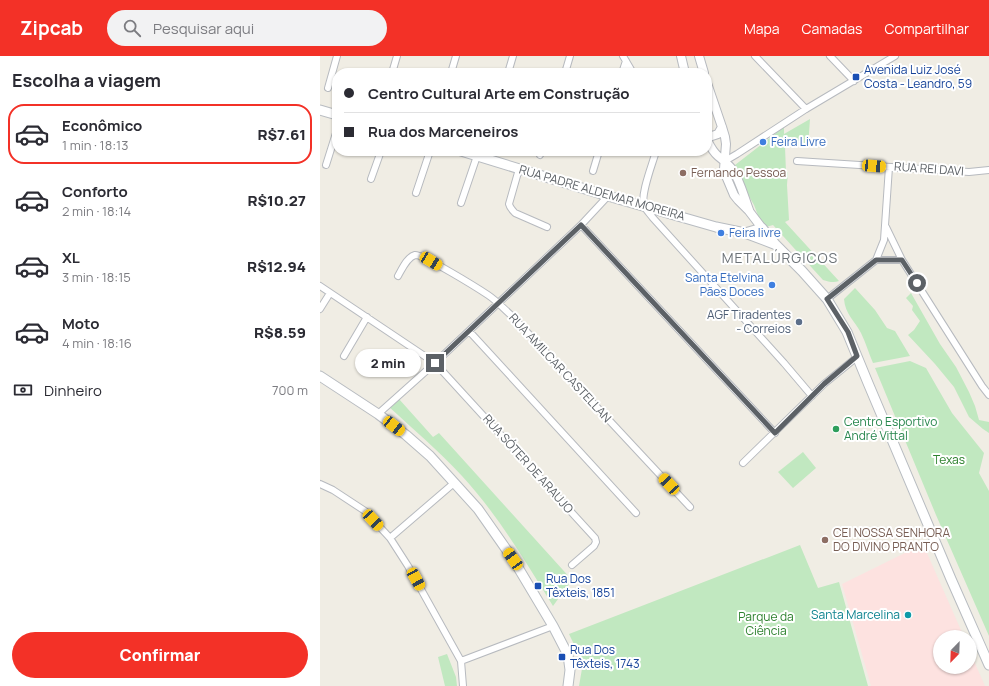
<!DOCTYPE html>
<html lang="pt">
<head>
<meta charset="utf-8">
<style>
  :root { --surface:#fff; --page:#f2f2f3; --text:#2b2b33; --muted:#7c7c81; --line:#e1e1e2; --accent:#f33127 }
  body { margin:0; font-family:Manrope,sans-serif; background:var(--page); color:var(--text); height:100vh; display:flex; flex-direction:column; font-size:15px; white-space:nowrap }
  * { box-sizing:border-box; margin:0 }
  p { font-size:13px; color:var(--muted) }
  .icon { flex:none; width:22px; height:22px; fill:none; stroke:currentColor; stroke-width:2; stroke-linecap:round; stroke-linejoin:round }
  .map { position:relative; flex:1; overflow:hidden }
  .details { display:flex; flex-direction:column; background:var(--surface); width:320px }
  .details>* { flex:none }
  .guide { position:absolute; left:12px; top:12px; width:380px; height:88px; border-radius:16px; box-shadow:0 1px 3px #0004; display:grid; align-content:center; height:88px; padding:0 12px; background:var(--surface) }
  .needle { width:26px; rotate:203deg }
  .buttons { position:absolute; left:613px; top:574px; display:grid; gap:8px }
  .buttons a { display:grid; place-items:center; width:44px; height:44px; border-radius:50%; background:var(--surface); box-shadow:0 1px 3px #0004; font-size:20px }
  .end { position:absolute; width:18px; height:18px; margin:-9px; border:5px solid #5c6166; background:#fff; box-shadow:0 0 0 2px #fff }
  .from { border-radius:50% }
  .bubble { position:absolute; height:28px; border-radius:14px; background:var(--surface); box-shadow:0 1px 3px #0004; font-size:13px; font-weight:800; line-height:28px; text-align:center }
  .car { position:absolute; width:12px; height:24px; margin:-12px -6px; border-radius:5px; box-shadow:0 0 3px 1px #0007; background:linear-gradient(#f5c518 24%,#345 0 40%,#f5c518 0 76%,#345 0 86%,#f5c518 0) }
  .guide b { display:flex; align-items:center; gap:14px; height:38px; font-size:15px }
  .guide b+b { border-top:1px solid var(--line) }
  .guide i { width:10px; height:10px; background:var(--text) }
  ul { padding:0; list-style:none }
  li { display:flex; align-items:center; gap:12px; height:60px; margin:0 8px 6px; padding:0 4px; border:2px solid transparent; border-radius:16px }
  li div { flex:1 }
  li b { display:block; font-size:15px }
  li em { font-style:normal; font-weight:800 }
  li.active { border-color:var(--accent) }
  li>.icon { width:36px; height:36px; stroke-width:1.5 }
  h2 { padding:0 12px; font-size:18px; line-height:48px }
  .pay { display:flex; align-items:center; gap:10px; height:44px; padding:0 12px; font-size:15px }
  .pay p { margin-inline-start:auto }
  .cta { display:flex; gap:8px; margin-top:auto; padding:8px 12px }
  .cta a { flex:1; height:46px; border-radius:24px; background:var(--accent); color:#fff; font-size:16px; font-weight:800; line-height:46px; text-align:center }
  header { display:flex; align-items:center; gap:24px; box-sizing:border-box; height:56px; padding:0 20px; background:var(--accent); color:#fff }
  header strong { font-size:19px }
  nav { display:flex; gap:22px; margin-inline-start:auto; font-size:14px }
  .search { width:280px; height:36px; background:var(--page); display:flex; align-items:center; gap:10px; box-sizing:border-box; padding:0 14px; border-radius:22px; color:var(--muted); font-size:15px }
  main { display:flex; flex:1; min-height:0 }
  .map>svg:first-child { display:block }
</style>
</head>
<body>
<header>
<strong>Zipcab</strong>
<div class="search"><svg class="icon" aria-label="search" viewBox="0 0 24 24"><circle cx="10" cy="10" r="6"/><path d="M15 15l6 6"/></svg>Pesquisar aqui</div>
<nav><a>Mapa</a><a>Camadas</a><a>Compartilhar</a></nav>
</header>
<main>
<section class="details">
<h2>Escolha a viagem</h2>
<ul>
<li class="active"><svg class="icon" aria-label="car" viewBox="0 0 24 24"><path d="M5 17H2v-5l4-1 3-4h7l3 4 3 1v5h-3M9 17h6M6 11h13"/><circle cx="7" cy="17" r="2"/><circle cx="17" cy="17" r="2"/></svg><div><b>Econômico</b><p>1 min · 18:13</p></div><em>R$7.61</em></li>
<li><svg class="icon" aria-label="car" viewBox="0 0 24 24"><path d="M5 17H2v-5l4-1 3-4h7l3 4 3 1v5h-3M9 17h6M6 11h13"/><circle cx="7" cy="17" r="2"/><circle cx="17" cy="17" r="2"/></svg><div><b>Conforto</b><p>2 min · 18:14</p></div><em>R$10.27</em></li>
<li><svg class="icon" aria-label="car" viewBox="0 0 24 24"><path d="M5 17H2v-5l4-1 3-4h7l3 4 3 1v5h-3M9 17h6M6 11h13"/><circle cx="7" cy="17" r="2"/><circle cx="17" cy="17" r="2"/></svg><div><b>XL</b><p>3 min · 18:15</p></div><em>R$12.94</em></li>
<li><svg class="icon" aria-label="car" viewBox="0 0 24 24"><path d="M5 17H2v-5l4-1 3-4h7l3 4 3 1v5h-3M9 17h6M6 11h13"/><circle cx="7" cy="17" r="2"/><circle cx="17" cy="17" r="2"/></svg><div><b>Moto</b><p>4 min · 18:16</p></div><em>R$8.59</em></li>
</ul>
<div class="pay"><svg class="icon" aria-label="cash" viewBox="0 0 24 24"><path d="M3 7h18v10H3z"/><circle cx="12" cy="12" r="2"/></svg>Dinheiro<p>700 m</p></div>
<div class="cta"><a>Confirmar</a></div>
</section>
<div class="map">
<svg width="669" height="630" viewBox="0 0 669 630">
  <rect width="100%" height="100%" fill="#f0ede4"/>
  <path fill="#fde2e0" d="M603,488L644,581H620V611H650V596L665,630H551L522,528Z"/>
  <path fill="#c1e8c0" d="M490,63L488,91L472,89L465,91L466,116H468L467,129L469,164L465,166L519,225C514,227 509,226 503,224L453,169L446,171L439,162L434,149L422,128L415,109L464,71V78Z
    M535,232L555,254L567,272L575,275L590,300L553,307C549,298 546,287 541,277C535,265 525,258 524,243Z
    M591,237L620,288L636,311L649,336L655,350L659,364L669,366V377L663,373L649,361L634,331L615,308L588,279L594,274L600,265L592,254L593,250L586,242Z
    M590,305L606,312L632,357L664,397L659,417L669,435V580L616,459L555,312Z
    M79,343L113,381L119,377L252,524L233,550C205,505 178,459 142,420C119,395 93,373 68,350Z
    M483,396L496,412L473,432L458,416Z
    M480,489L498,532L519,526L548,630H259L263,607L249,578Z
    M127,598L136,621L137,630H125L118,601Z"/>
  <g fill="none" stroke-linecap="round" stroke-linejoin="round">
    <g stroke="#b7babf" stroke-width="8">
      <path id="minor" d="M303,0L313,17
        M435,0L486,53
        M510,0L534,25
        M72,17L77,0
        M131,17L136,0
        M188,17L193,0
        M245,17L250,0
        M302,17L306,5
        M8,32L17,0
        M336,95C333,107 320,138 324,150C326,154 330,158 333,162L464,307L492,340
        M220,99L222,95
        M405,105L417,98L486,53L575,0
        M477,105L649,116L669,114
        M6,109L17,74
        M199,113L189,148C190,152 192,154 195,157L227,171
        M273,115L279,95
        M51,123L61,95
        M96,137L110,95
        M141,147L157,100
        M261,169L455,377
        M566,171L582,204
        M556,204H582L662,330L669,339
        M78,220C82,213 87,201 95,199C103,198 159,233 168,239C177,245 184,253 192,260L370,451
        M0,230L115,307L275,482L276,486L274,490L252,509
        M507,243L556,204L564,184L569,111
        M0,253L10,237
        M149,275L316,457
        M24,300L47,261
        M58,358L115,307L261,169L288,140
        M423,407L504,328L537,301
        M0,428L13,434L45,455L70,482L88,510L141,605L143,630
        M70,482L134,427
        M141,605L233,570"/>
    </g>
    <g stroke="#b7babf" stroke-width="10">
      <path id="tertiary" d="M361,0L365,17
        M379,0L384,17
        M387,27L402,71L405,81L406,88L404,113L406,120L414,139L418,144L429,155L442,172
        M387,79L392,80L398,78L402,71
        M387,84C390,90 393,96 398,100C403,104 408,108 412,113C420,124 424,141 429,154"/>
    </g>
    <g stroke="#b8bcc1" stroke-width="11">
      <path id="secondary" d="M0,54L17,59
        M141,95L288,140L396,171L425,177L454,188
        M425,177L442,172L456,189L482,215L507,243L527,276L548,327L631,523L669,609
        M0,320L58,358L86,379L110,400L158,453L193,503L233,570L248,599L250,614L248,630"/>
    </g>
    <use href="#minor" stroke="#fff" stroke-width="6"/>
    <use href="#tertiary" stroke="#fff" stroke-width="8"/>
    <use href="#secondary" stroke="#fff" stroke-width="9"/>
  </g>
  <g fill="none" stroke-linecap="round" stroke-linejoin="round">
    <path stroke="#5c6166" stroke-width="5" d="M115,307L261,169L455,377L504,328L537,300L528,276L507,243L556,204H582L597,227"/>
  </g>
  <g fill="#1a4fb4" stroke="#fff" stroke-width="1.5">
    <rect x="532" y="17" width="8" height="8" rx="2"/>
    <rect x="214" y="526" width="8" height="8" rx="2"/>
    <rect x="238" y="597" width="8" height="8" rx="2"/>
  </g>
  <g fill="#3f7fe0" stroke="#fff" stroke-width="1.5">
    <circle cx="443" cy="86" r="4"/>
    <circle cx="401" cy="177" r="4"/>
    <circle cx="452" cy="229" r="4"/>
  </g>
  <g fill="#8d6e63" stroke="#fff" stroke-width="1.5">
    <circle cx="363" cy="117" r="4"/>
    <circle cx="505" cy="484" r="4"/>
  </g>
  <circle fill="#5c6f8a" stroke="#fff" stroke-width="1.5" cx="479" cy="266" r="4"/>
  <circle fill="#2e9e5b" stroke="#fff" stroke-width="1.5" cx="516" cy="373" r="4"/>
  <circle fill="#0f9aa8" stroke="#fff" stroke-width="1.5" cx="588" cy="559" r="4"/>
  <g text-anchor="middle" stroke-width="4" stroke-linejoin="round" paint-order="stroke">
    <g font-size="12" fill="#164399" stroke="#fff" text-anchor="start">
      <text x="544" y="18">Avenida Luiz José<tspan x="544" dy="14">Costa - Leandro, 59</tspan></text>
      <text x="226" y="527">Rua Dos<tspan x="226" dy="14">Têxteis, 1851</tspan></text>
      <text x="250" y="598">Rua Dos<tspan x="250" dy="14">Têxteis, 1743</tspan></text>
    </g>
    <g font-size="12" fill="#366cbe" stroke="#fff" text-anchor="start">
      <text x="451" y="90">Feira Livre</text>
      <text x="409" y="181">Feira livre</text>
      <text x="444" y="226" text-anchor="end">Santa Etelvina<tspan x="444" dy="14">Pães Doces</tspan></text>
    </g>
    <g font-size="12" fill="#5c6166" stroke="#fff">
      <text transform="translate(609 113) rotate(4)" y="4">RUA REI DAVI</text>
      <text transform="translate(282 137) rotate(16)" y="4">RUA PADRE ALDEMAR MOREIRA</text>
      <text transform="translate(240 312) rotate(47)" y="4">RUA AMILCAR CASTELLAN</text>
      <text transform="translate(208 408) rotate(48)" y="4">RUA SÓTER DE ARAUJO</text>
    </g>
    <g font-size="12" fill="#785e54" stroke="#fff" text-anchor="start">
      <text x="371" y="121">Fernando Pessoa</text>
      <text x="513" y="481">CEI NOSSA SENHORA<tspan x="513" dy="14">DO DIVINO PRANTO</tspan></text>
    </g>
    <g font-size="12" fill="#4e5e75" stroke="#fff" text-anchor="end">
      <text x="471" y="263">AGF Tiradentes<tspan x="471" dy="14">- Correios</tspan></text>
    </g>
    <g font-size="12" fill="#27864d" stroke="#fff" text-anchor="start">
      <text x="524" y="370">Centro Esportivo<tspan x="524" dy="14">André Vittal</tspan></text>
    </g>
    <g font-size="12" fill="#2f8230" stroke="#fff">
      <text x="629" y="408">Texas</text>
      <text x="446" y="565">Parque da<tspan x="446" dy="14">Ciência</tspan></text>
    </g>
    <g font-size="12" fill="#0d838f" stroke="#fff" text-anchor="end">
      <text x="580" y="563">Santa Marcelina</text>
    </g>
    <g font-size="14" letter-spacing="1" fill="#6d7378" stroke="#fff">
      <text x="460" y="207">METALÚRGICOS</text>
    </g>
  </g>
</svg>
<div class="buttons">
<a><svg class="needle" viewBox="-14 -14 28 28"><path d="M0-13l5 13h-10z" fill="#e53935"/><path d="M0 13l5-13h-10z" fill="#7c7c81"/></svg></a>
</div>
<i class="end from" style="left:597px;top:227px"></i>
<i class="end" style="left:115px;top:307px"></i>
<div class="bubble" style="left:35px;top:293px;width:66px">2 min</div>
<i class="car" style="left:554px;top:110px;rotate:94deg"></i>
<i class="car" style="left:111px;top:205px;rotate:121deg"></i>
<i class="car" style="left:74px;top:370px;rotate:128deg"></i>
<i class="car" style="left:349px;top:428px;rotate:317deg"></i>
<i class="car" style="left:53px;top:464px;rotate:137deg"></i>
<i class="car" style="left:193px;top:503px;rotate:325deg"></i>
<i class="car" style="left:96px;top:523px;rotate:151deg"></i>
<div class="guide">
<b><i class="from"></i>Centro Cultural Arte em Construção</b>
<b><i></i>Rua dos Marceneiros</b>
</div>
</div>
</main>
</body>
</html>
